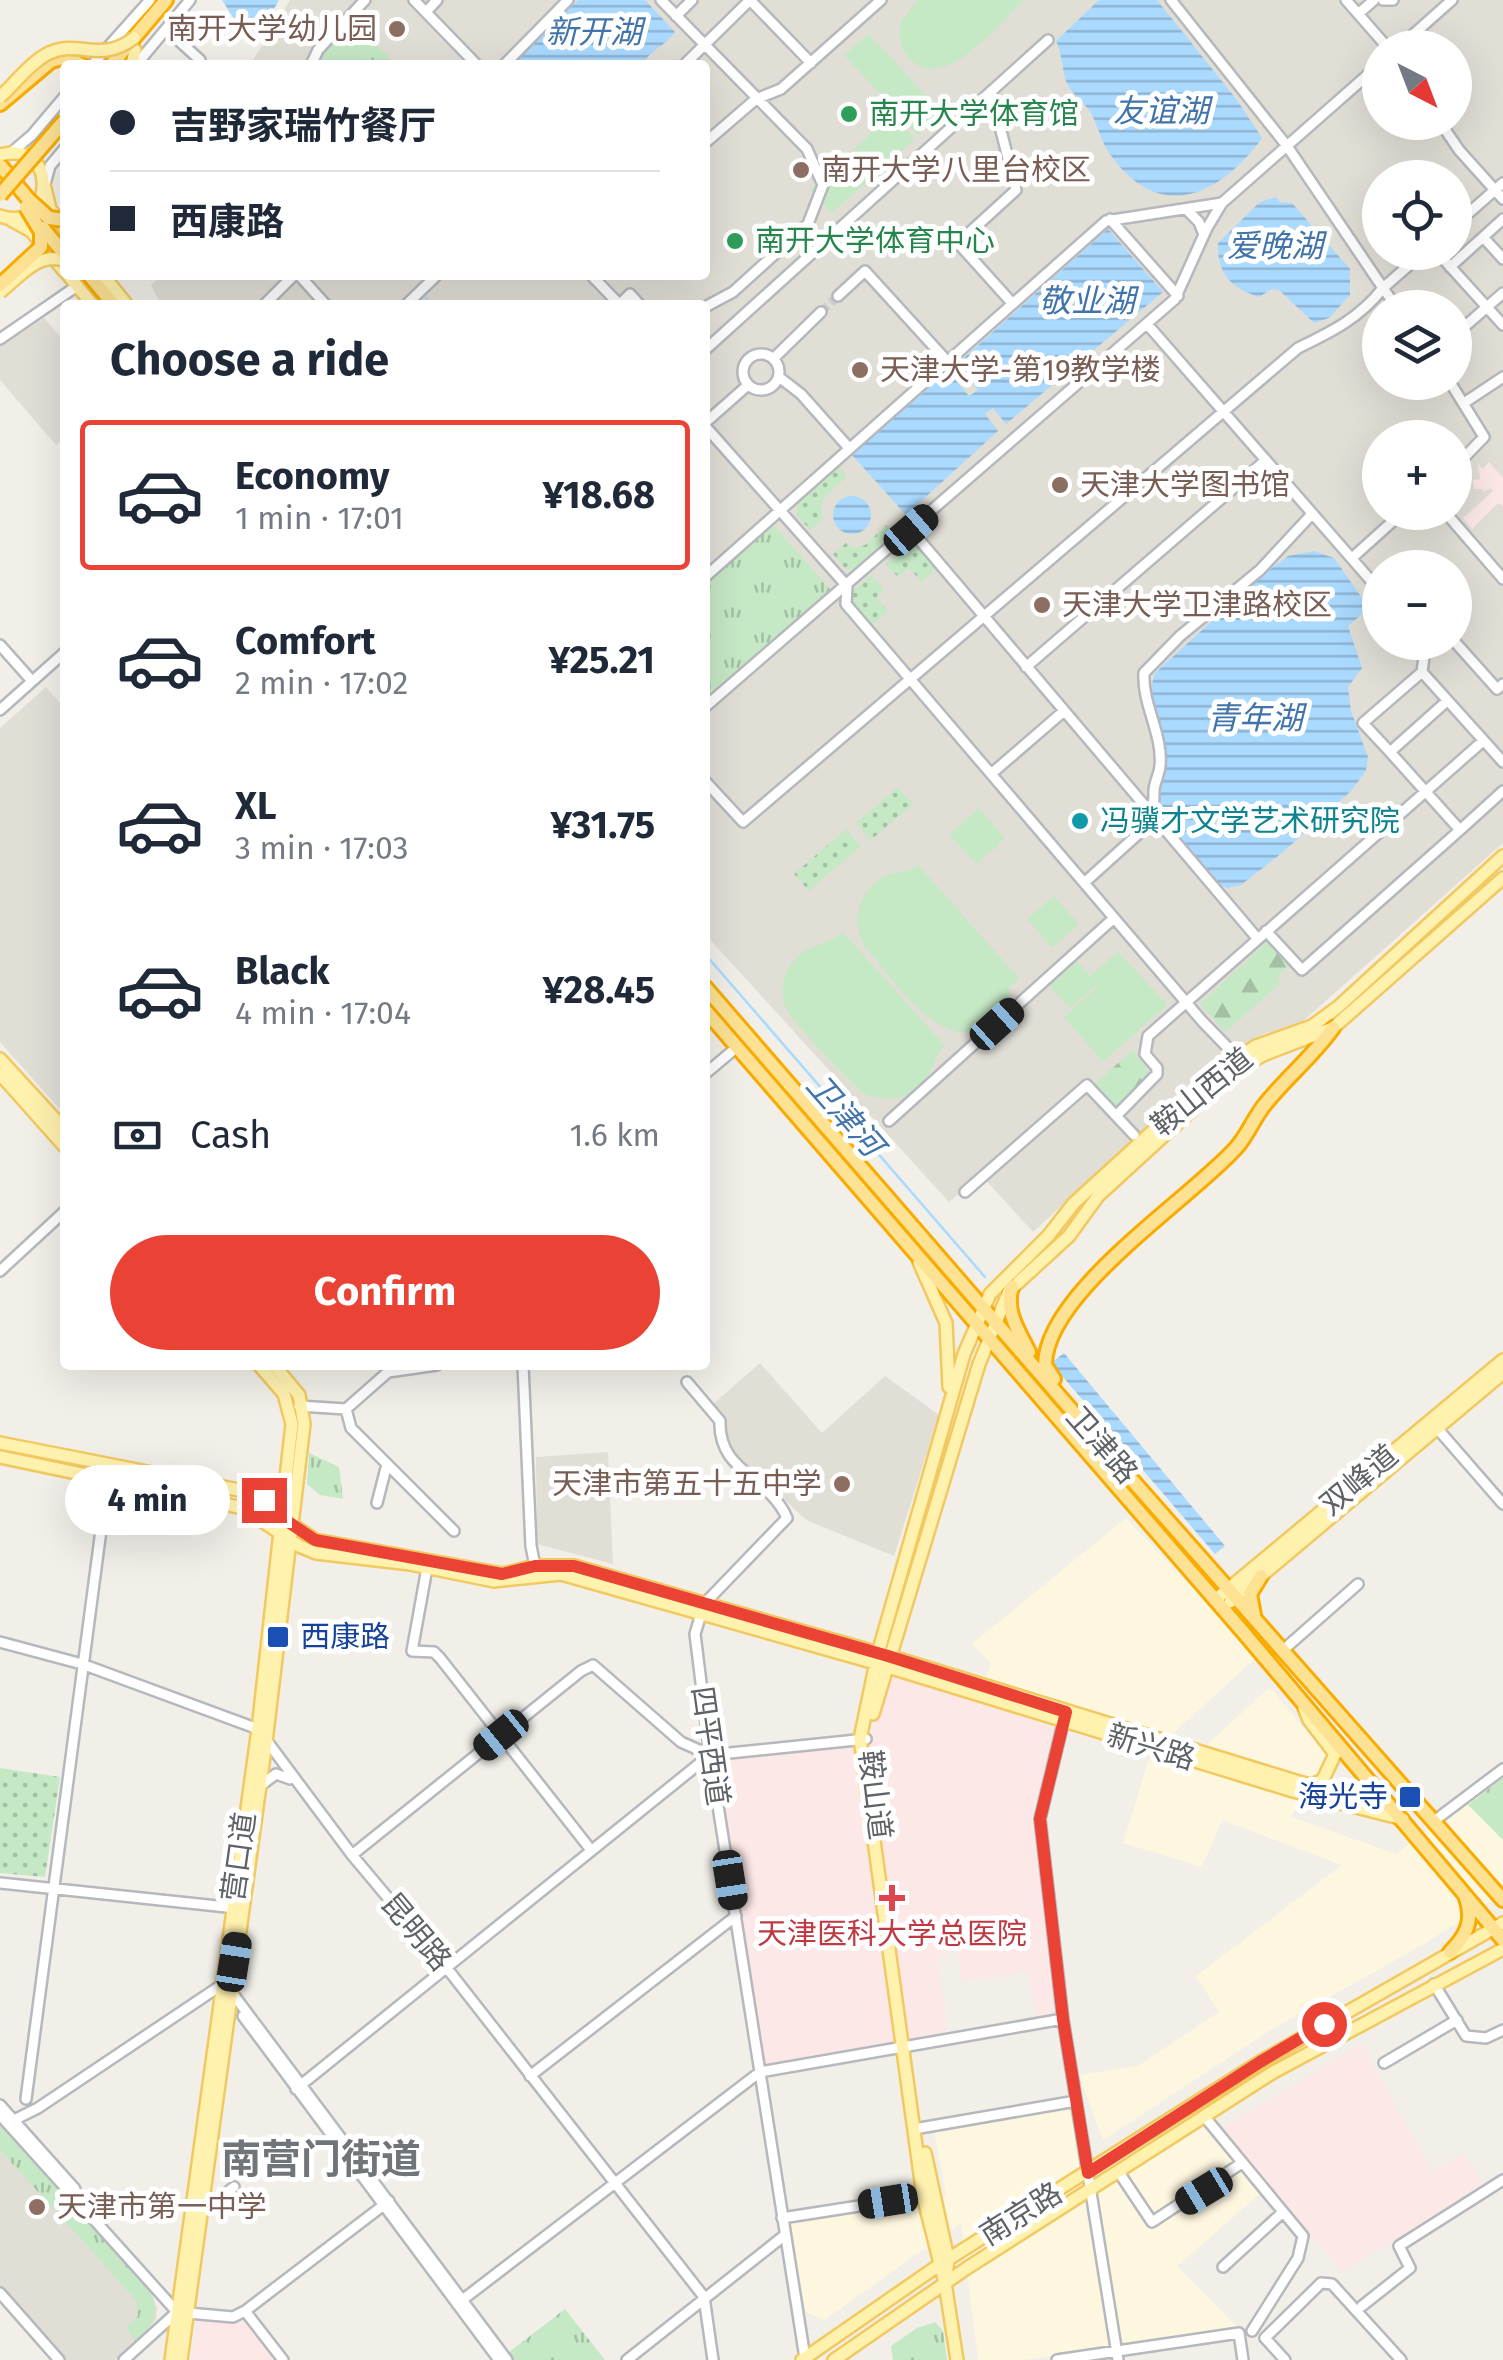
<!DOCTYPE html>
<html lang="en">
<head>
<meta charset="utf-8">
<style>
  :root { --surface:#fff; --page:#f6f6f7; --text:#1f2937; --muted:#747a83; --line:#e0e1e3; --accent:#ea4335 }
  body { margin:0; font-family:"Fira Sans","Noto Sans SC",sans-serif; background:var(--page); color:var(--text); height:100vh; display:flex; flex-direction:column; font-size:38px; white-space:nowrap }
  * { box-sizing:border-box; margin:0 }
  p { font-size:32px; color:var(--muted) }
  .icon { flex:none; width:55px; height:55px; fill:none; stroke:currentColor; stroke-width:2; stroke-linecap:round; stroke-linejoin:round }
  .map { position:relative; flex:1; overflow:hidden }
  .details { position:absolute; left:60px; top:300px; width:650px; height:1070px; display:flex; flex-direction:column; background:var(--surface); border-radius:10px; box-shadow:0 10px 40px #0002 }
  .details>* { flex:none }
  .guide { position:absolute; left:60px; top:60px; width:650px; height:220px; border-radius:10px; box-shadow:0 10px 40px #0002; display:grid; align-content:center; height:220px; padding:0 50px; background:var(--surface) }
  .needle { width:65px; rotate:138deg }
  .tools { position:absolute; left:1362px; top:30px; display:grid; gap:20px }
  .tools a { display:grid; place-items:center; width:110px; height:110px; border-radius:50%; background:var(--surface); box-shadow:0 10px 40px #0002; font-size:50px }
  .end { position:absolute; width:45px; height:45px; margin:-22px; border:12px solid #ea4335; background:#fff; box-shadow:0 0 0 5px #fff }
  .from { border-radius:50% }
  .bubble { position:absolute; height:70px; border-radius:35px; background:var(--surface); box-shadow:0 10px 40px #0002; font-size:32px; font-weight:700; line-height:70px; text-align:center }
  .car { position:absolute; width:30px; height:60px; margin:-30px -15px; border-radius:12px; box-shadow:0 0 8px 2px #0007; background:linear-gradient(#222 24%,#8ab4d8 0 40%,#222 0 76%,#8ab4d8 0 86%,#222 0) }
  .guide b { display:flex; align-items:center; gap:35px; height:95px; font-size:38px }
  .guide b+b { border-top:2px solid var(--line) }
  .guide i { width:25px; height:25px; background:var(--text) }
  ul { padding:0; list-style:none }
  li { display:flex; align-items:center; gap:30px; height:150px; margin:0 20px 15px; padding:0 30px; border:5px solid transparent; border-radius:10px }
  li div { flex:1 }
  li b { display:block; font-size:38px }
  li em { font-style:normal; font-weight:700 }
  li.active { border-color:var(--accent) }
  li>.icon { width:90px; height:90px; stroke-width:1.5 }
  h2 { padding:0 50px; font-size:45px; line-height:120px }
  .pay { display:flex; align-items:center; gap:25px; height:110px; padding:0 50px; font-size:38px }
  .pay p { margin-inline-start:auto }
  .button { display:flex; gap:20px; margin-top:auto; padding:20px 50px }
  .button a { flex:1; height:115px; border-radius:60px; background:var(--accent); color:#fff; font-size:40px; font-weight:700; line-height:115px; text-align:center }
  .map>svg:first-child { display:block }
</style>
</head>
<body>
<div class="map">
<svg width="1503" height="2360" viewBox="0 0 1503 2360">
  <defs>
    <pattern id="grass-dots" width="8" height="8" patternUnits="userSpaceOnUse" patternTransform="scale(2.5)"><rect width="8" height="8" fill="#c5e8c5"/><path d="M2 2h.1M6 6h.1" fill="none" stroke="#a3c0a4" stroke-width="1.8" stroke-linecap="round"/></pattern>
    <pattern id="forest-firs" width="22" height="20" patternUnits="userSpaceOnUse" patternTransform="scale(2.5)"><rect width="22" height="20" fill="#c5e8c5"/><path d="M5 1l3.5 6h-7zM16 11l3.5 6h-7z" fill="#a3c0a4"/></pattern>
    <pattern id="park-tufts" width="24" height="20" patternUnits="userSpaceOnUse" patternTransform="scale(2.5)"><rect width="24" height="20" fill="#c5e8c5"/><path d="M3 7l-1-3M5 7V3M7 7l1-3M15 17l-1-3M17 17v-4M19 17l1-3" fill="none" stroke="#a3c0a4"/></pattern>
    <pattern id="water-rules" width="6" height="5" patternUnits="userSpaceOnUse" patternTransform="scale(2.5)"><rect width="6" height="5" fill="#aadaff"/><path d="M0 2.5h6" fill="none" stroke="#8eb4d2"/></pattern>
  </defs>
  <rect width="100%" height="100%" fill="#f1efe8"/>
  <path fill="#fef7e0" d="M1126,1518L1257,1657L1171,1735L986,1678L991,1664L972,1644Z
    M1270,1687L1327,1756L1291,1817L1396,1854L1503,1775V1893L1424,1944L1271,2030L1103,2140L1079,2075L1138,2066L1219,2012L1196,1976L1342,1865L1222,1820L1202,1867L1123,1843L1149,1759L1184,1766Z
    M1074,2099L1088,2192L1202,2122L1262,2192L1177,2266L1239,2329L1023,2360H978L961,2223L824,2320L806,2312L788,2219L946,2195L934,2131Z"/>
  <path fill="#e1ded6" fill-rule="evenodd" d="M290,0H1503V843L1301,1023L1264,1034L1228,1053L1033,1232L981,1175L949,1202L705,934V305H161L151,285L162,275H705V65H250ZM1380,48H1455V122H1380ZM1380,178H1455V252H1380ZM1380,308H1455V382H1380ZM1380,438H1455V512H1380ZM1380,568H1455V642H1380Z
    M44,318L65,342V438L56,445L0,380V346Z
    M46,687L65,709V1115L0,1042V728Z
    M760,1363L822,1433L885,1376L939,1415L894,1556L806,1520L731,1449L724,1435V1416L713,1404Z
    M608,1452L613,1564L537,1544L536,1457Z
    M0,2125L151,2293L157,2307L156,2320L115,2360H63L0,2289Z"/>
  <path fill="#fce8e6" d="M1489,462L1503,478V506L1498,503L1472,529L1463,518L1493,491L1491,488L1483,492V489H1474L1473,480L1480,479L1478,464L1483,469Z
    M888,1672L1058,1726L1034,1813L1060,2014L1036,2018L1029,1971L962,1981L958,1952L937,1955L948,2032L765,2065L717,1759L869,1741Z
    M1362,2044L1432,2172L1465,2154L1483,2184L1343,2272L1219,2130Z
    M197,2320L249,2324L276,2360H192Z"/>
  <path fill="url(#grass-dots)" d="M837,465L847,477C833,489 815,499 823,519L810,530L797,515V504Z
    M887,525L896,535L856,569H846L833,554L846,543L853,548L865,545Z
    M914,543L938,568L922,582L909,568L898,577L886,564Z
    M871,575L884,589L876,598L888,611L872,625L849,600L850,594Z
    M898,787L913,804L871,840L856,823Z
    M846,829L861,846L809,891L794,874Z
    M0,1768L60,1777L45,1877L0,1873Z"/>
  <path fill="url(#forest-firs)" d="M1270,939L1293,963L1278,976L1280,984L1225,1032L1200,1004Z
    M1133,1050L1152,1076L1113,1114L1091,1087Z"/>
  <path fill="url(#park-tufts)" d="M353,21L397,65H318L321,54Z
    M772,523L834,594L705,704V583Z
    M309,1453L339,1467L343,1499L320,1495L307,1484Z
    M1503,1778V1840L1468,1805Z
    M0,2125L151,2293C160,2316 153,2325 136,2342L126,2328L138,2316L136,2300L0,2150Z
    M565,2309L605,2360H513L508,2353Z
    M935,2322L943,2331L947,2360H893L891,2346L917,2328Z"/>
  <path fill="#c5e8c5" d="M918,0H1024C1000,23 943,96 909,58C899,47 898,34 901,21Z
    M869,34L942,113L918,135L844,55Z
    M892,114L915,139L832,213L810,190Z
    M978,808L1005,838L997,845L1001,853L995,847L976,864L949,835Z
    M918,865L1019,978L1009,988C1011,1001 1004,1012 994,1021C946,1062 895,981 867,949C849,923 858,888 888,875C900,870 907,874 918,865Z
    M1054,896L1079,924L1052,948L1027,919Z
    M843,932L945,1046C934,1055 936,1062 929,1074C914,1100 887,1104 862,1093C844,1074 799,1031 787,1010C778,993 783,972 796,958C811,943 829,945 843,932Z
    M1118,951L1167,1005L1103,1062L1064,1017L1098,986L1096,985L1070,1008L1049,985L1077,961L1090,976Z"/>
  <path fill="url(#water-rules)" d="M222,0H279L260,34L234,19Z
    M578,0H645L675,32C667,45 649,50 643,65H513Z
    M1099,0H1157L1237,100L1262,138C1221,195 1161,224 1112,157C1102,144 1099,129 1092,115C1085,101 1070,95 1065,78C1062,65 1062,54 1056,41Z
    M1276,197L1280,202L1292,203L1350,269V295L1329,318L1314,323L1279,290L1272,289L1259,297C1231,288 1217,274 1218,243L1260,202Z
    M1108,229L1163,292L1006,424L993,408L985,414L998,431L906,515L852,455L948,371L969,396L978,390L957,364Z
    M833 515a19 19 0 1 1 38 0a19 19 0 1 1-38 0Z
    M1314,551L1334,558L1365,602L1362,614L1348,626L1362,668L1348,687L1351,711L1368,757L1366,771L1351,791L1283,852L1241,885L1227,888L1214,883L1164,826L1158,812L1165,764L1150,691L1155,673L1260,577L1288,556Z
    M1064,1353L1225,1546L1215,1554L1051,1363Z"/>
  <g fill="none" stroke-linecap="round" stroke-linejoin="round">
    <path stroke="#aadaff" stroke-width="2.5" d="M426,298L432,305
      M705,954L985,1277"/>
    <path stroke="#ccccc8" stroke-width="9" stroke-dasharray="9 4.5" stroke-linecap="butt" d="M821,312L838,296"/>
    <g stroke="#b5b8bc" stroke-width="14">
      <path id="minor" d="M414,0L477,65
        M661,0L807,149L823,185L808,224L733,292L705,307
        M1171,0L1287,146L1383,288L1424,252
        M1346,0L1388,48
        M1383,0H1393
        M426,12L437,0
        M1358,14L1374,0
        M676,16L692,0
        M166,29L200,60L198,65
        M1398,48L1452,0
        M92,65L150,0
        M136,65L190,0
        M311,65L318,50L365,0
        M504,65L568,0
        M684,65L750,0L811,63
        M991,91L1016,190L958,243L1012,303
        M1440,122L1459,150L1503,199
        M705,143L756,99L781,89L881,0
        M12,152L32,135L65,96
        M45,184L50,166L65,148
        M1186,209L1199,222L1204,235
        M1110,219L1178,296
        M1455,225L1503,183
        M1483,237L1503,259
        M1437,252L1503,325
        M1450,267L1503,219
        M299,275L326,305
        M591,275L620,305
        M838,296L865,271L947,361
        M620,304L630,294L640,305
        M264,305L294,275
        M406,305L437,275
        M1147,324L1380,591
        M1455,335L1503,293
        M0,339L77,286
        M705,350L1048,40
        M743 372a18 18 0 1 1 36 0a18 18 0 1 1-36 0Z
        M774,358L821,312
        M779,377L801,394L849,448
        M1450,382L1484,437L1455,467
        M1464,403L1503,377
        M705,423L748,385
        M705,426L847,586L846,604L1202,1021L1236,1056
        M1445,512L1503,579
        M911,530L1257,938
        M1352,558L1403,512
        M705,577L1106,221L1222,203L1380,64
        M1426,642L1422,672L1503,762
        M1455,642L1497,689L1503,684
        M0,645L32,681
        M1026,667L1266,460
        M1447,701L1390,752L1460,830L1503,791
        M705,707L1175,299L1207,228L1222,203
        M0,710L65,652
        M1390,752L1363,723L1422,672
        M991,774L1064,711
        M705,781L743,822L1298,348C1331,332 1360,318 1383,288L1397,308
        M1084,883L1145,828C1154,815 1154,805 1154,790C1155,781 1159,775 1160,766C1163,734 1142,704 1144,673L1180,636L1260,570L1312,514
        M1266,931L1302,970L1460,830
        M705,1074L737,1047
        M1117,1115L1157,1074V1068L1145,1054L1148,1036L1483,741
        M889,1121L1114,918
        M965,1192L1087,1085L1134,1135
        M0,1271L65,1211
        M523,1365L531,1546L535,1566
        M687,1382L720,1421C718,1472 768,1475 787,1518L704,1604L695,1634L710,1755L805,2358
        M299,1406L346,1409L351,1428L454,1531
        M346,1409L388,1372L437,1365
        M1436,1427L1503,1504
        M377,1503L387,1464
        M427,1568L412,1651L434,1652L440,1658L591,1850
        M0,1642L82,1664L258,1729L352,1855L446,1967L704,2297L713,2360
        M1282,1651L1358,1584
        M1064,1719L1040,1819L1063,2019L1118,2360
        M261,1785L276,1774L290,1779
        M1434,1821L1503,1769
        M352,1855L581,1671L593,1665L681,1742L710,1755
        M0,1883L236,1908
        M1434,1984L1466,2036L1486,2038L1503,2030
        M230,1990L507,2360
        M243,2016L499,2360
        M1384,2063L1457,2020
        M530,2076L736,1916
        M296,2089L710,1755L866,1739
        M26,2099L108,1477
        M0,2105L75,2189
        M0,2115L177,2312L233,2317L245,2311L389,2201
        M1204,2116L1303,2236L1298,2258L1252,2331
        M8,2123L38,2108L220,1986
        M914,2129L1076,2101
        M1118,2171L1152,2222L1242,2163
        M200,2213L234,2187
        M782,2218L923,2196
        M1223,2267L1283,2212
        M0,2293L59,2360
        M457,2304L760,2072L1063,2019
        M1362,2306L1410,2268L1399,2246L1503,2180
        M245,2311L283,2360
        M124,2360L177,2312
        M627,2360L785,2235
        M1057,2360L1239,2333L1243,2360
        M1285,2360L1265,2338L1321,2283L1332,2284L1401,2360"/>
    </g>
    <g stroke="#f2c960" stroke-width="16">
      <path id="major" d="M132,65L135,50
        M0,155C61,138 54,235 0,216
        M45,188L50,209L65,228
        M11,220L31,231L65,272
        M68,275L93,305
        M103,275L127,305
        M0,1059L65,1130
        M0,1074L65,1147
        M919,1262L946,1323L949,1387
        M0,1443L249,1492L257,1495L281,1517L315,1540L503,1574L535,1566H574L889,1656L1299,1782L1311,1785L1321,1781
        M0,1457L243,1508L299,1546L316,1553L410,1564L494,1581L561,1574L875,1663L1293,1791L1403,1819
        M1215,1600L1503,1360
        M1230,1602L1503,1373
        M1304,1708L1309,1720L1335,1754L1320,1786
        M873,1714L979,1364L1009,1291L1069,1236L1098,1196L1230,1075L1263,1055L1333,1028L1503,878
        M925,2153L948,2259L946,2277
        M171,2360L258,1729L292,1424L284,1394L259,1365
        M181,2360L266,1742L304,1424L299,1395L274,1365
        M802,2360L939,2265L1260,2062L1503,1923
        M834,2360L967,2268L1272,2073L1503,1949
        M957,2360L945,2283L923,2196L860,1739L878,1653L964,1354L990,1294L1048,1236L1074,1203L1224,1066L1256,1046L1312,1026L1338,1007L1503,856"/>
    </g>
    <g stroke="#f9ab00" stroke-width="18">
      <path id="highway" d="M111,65L166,0
        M0,104L51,61L66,57L82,65
        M0,165L29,200
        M89,275L114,305
        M705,987L1133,1481L1503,1900
        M705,1010L1244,1633L1503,1940
        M1012,1287C1004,1310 1019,1332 1029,1352
        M1054,1379L1045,1365C1045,1293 1189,1200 1236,1148C1248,1135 1254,1117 1266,1103C1287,1077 1313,1056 1333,1028
        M1254,1615L1250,1594L1261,1576
        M1450,1952C1466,1936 1474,1921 1466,1898"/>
    </g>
    <use href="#minor" stroke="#fff" stroke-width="9"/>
    <use href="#major" stroke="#fff2af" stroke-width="11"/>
    <use href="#highway" stroke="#fde293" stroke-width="12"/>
    <g stroke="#f2c960" stroke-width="16" stroke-linecap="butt">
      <path id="major-bridge" d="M0,97C15,83 31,62 49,53C79,39 100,64 134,38
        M0,292C19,277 40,250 65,261"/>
    </g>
    <g stroke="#f9ab00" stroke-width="18" stroke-linecap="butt">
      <path id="highway-bridge" d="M0,195L65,120
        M29,200L49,218L65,220
        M43,228L65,255
        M0,285L41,247V232L26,207"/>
    </g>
    <use href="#major-bridge" stroke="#fff2af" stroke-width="11"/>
    <use href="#highway-bridge" stroke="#fde293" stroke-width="12"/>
  </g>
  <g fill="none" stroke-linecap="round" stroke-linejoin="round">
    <path stroke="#ea4335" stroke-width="12" d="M264,1500L281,1517L315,1540L502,1574L535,1566H574L888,1656L1066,1712L1040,1819L1063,2019L1088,2173L1260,2062L1324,2024"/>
  </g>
  <g fill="#8d6e63" stroke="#fff" stroke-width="4">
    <circle cx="397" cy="29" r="10"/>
    <circle cx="801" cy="170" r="10"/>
    <circle cx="860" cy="370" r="10"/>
    <circle cx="1060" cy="485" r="10"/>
    <circle cx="1042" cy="605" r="10"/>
    <circle cx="842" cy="1484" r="10"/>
    <circle cx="37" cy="2207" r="10"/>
  </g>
  <g fill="#2e9e5b" stroke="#fff" stroke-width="4">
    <circle cx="849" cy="114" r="10"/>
    <circle cx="735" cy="241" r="10"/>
  </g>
  <circle fill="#0f9aa8" stroke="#fff" stroke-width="4" cx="1080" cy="821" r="10"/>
  <g fill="#1a4fb4" stroke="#fff" stroke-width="4">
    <rect x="266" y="1625" width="24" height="24" rx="5"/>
    <rect x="1398" y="1785" width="24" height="24" rx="5"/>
  </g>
  <path fill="#e0444e" stroke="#fff" stroke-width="4" d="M887 1883h10v10h10v10h-10v10h-10v-10h-10v-10h10z"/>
  <g text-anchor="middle" stroke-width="10" stroke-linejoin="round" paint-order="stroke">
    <g font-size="30" fill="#785e54" stroke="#fff" text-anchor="start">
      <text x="377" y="39" text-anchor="end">南开大学幼儿园</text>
      <text x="821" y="180">南开大学八里台校区</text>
      <text x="880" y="380">天津大学-第19教学楼</text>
      <text x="1080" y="495">天津大学图书馆</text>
      <text x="1062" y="615">天津大学卫津路校区</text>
      <text x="822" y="1494" text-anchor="end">天津市第五十五中学</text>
      <text x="57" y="2217">天津市第一中学</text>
    </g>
    <g font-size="30" fill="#27864d" stroke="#fff" text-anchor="start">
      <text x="869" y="124">南开大学体育馆</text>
      <text x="755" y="251">南开大学体育中心</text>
    </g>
    <g font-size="30" fill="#0d838f" stroke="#fff" text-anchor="start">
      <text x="1100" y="831">冯骥才文学艺术研究院</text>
    </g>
    <g font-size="30" fill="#5f6368" stroke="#fff">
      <text transform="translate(1202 1092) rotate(-39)" y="10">鞍山西道</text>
      <text transform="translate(1102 1445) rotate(49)" y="10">卫津路</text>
      <text transform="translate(1359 1480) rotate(-40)" y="10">双峰道</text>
      <text transform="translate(710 1746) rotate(82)" y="10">四平西道</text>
      <text transform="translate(1151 1747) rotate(17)" y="10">新兴路</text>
      <text transform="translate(875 1795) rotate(83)" y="10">鞍山道</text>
      <text transform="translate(239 1857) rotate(-82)" y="10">营口道</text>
      <text transform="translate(416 1932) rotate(50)" y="10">昆明路</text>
      <text transform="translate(1021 2214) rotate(-32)" y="10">南京路</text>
    </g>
    <g font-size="30" fill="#164399" stroke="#fff" text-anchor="start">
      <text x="300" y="1647">西康路</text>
      <text x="1388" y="1807" text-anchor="end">海光寺</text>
    </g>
    <g font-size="30" fill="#be3a42" stroke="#fff">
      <text x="892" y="1944">天津医科大学总医院</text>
    </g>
    <g font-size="32" font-style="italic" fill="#4174aa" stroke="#fff">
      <text x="594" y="43">新开湖</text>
      <text x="1161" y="122">友谊湖</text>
      <text x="1275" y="257">爱晚湖</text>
      <text x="1087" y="312">敬业湖</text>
      <text x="1255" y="729">青年湖</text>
      <text transform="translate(845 1115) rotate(49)" y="11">卫津河</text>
    </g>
    <g font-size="40" font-weight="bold" fill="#70757a" stroke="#fff">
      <text x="321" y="2173">南营门街道</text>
    </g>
  </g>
</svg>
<div class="tools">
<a><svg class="needle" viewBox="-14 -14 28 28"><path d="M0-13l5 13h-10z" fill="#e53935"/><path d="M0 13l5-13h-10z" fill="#747a83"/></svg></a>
<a><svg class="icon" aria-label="locate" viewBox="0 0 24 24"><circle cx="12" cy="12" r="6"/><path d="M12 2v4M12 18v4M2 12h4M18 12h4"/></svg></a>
<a><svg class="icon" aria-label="layers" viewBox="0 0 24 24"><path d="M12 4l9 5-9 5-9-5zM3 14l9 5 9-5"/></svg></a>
<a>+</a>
<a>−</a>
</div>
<i class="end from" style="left:1324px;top:2024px"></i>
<i class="end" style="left:264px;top:1500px"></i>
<div class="bubble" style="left:65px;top:1465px;width:165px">4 min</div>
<i class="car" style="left:911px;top:530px;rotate:49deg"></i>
<i class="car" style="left:997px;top:1024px;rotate:48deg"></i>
<i class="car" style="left:501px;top:1735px;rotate:231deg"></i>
<i class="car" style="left:730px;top:1880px;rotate:171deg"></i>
<i class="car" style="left:234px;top:1962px;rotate:9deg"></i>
<i class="car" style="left:1204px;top:2191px;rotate:239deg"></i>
<i class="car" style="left:888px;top:2201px;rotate:261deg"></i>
<div class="guide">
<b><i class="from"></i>吉野家瑞竹餐厅</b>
<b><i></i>西康路</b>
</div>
<section class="details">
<h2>Choose a ride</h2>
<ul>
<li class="active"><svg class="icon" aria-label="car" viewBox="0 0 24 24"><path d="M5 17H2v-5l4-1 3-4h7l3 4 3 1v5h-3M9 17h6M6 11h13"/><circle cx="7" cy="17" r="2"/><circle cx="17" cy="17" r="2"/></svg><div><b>Economy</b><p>1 min · 17:01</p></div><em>¥18.68</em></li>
<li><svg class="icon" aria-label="car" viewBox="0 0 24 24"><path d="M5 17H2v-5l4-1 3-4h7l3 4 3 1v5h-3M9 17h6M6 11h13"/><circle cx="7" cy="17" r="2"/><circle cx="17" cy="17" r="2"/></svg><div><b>Comfort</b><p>2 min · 17:02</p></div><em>¥25.21</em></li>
<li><svg class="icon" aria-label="car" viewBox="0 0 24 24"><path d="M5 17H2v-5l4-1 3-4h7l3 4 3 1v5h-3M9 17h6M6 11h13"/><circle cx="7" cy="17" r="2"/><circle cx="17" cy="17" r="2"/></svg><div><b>XL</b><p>3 min · 17:03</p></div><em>¥31.75</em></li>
<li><svg class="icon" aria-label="car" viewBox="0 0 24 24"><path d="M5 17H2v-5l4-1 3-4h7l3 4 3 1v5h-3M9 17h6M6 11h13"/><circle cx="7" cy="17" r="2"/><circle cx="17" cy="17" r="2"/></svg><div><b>Black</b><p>4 min · 17:04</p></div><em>¥28.45</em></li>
</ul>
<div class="pay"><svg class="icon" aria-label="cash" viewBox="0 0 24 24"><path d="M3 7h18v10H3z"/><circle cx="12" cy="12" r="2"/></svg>Cash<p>1.6 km</p></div>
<div class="button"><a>Confirm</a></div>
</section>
</div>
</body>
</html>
